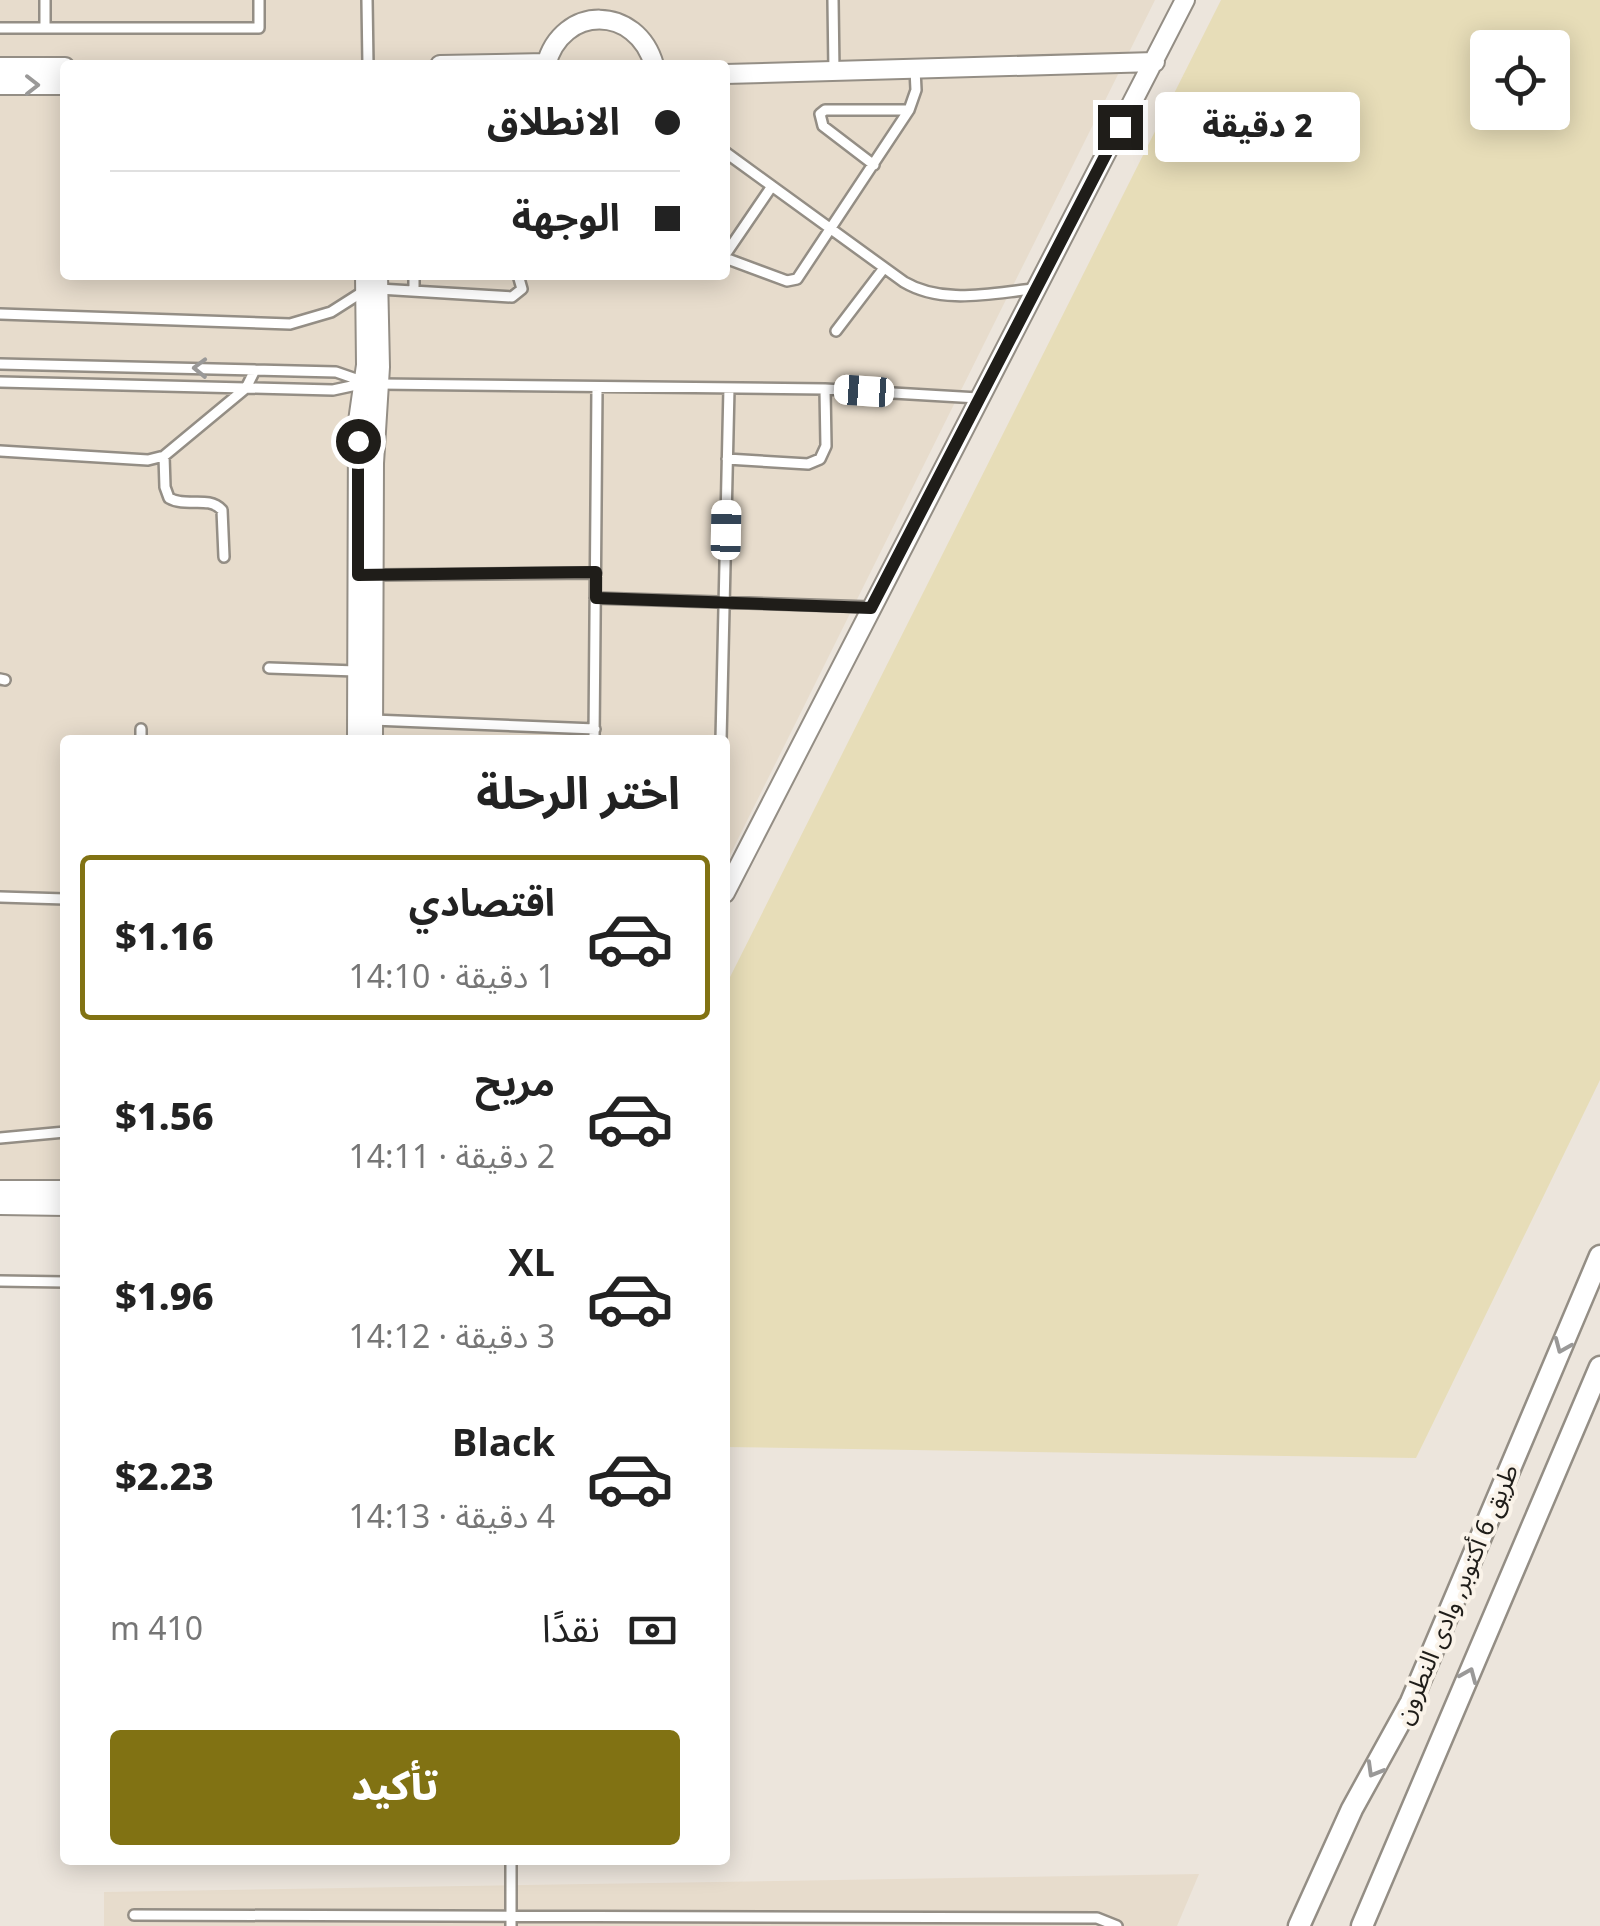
<!DOCTYPE html>
<html lang="ar">
<head>
<meta charset="utf-8">
<style>
  :root { --surface:#fff; --page:#f2f2f2; --text:#222; --muted:#767676; --line:#e0e0e0; --accent:#817213 }
  body { margin:0; font-family:Georgia,"Noto Sans Arabic",serif; background:var(--page); color:var(--text); direction:rtl; height:100vh; display:flex; flex-direction:column; font-size:38px; white-space:nowrap }
  * { box-sizing:border-box; margin:0 }
  p { font-size:32px; color:var(--muted) }
  .icon { flex:none; width:55px; height:55px; fill:none; stroke:currentColor; stroke-width:2; stroke-linecap:round; stroke-linejoin:round }
  .map { position:relative; flex:1; overflow:hidden; direction:ltr }
  .drawer { position:absolute; left:60px; top:735px; width:670px; height:1130px; display:flex; flex-direction:column; background:var(--surface); border-radius:10px; box-shadow:0 5px 25px #0003; direction:rtl }
  .drawer>* { flex:none }
  .banner { position:absolute; left:60px; top:60px; width:670px; height:220px; border-radius:10px; box-shadow:0 5px 25px #0003; direction:rtl; display:grid; align-content:center; height:220px; padding:0 50px; background:var(--surface) }
  .tools { position:absolute; left:1470px; top:30px; display:grid; gap:20px }
  .tools a { display:grid; place-items:center; width:100px; height:100px; border-radius:10px; background:var(--surface); box-shadow:0 5px 25px #0003; font-size:50px }
  .end { position:absolute; width:45px; height:45px; margin:-22px; border:12px solid #1f1d19; background:#fff; box-shadow:0 0 0 5px #fff }
  .from { border-radius:50% }
  .bubble { position:absolute; height:70px; border-radius:10px; background:var(--surface); box-shadow:0 5px 25px #0003; font-size:32px; font-weight:800; line-height:70px; text-align:center; direction:rtl }
  .car { position:absolute; width:30px; height:60px; margin:-30px -15px; border-radius:12px; box-shadow:0 0 8px 2px #0007; background:linear-gradient(#fff 24%,#345 0 40%,#fff 0 76%,#345 0 86%,#fff 0) }
  .banner b { display:flex; align-items:center; gap:35px; height:95px; font-size:38px }
  .banner b+b { border-top:2px solid var(--line) }
  .banner i { width:25px; height:25px; background:var(--text) }
  ul { padding:0; list-style:none }
  li { display:flex; align-items:center; gap:30px; height:165px; margin:0 20px 15px; padding:0 30px; border:5px solid transparent; border-radius:10px }
  li div { flex:1 }
  li b { display:block; font-size:38px }
  li em { font-style:normal; font-weight:800 }
  li.on { border-color:var(--accent) }
  li>.icon { width:90px; height:90px; stroke-width:1.5 }
  h2 { padding:0 50px; font-size:45px; line-height:120px }
  .pay { display:flex; align-items:center; gap:25px; height:110px; padding:0 50px; font-size:38px }
  .pay p { margin-inline-start:auto }
  .action { display:flex; gap:20px; margin-top:auto; padding:20px 50px }
  .action a { flex:1; height:115px; border-radius:10px; background:var(--accent); color:#fff; font-size:40px; font-weight:800; line-height:115px; text-align:center }
  .map>svg:first-child { display:block }
</style>
</head>
<body>
<div class="map">
<svg width="1600" height="1926" viewBox="0 0 1600 1926">
  <rect width="100%" height="100%" fill="#ece5dc"/>
  <path fill="#e7dccc" fill-rule="evenodd" d="M0,0H1155L725,865V740H65V1201L0,1200ZM65,65H725V275H65Z
    M1199,1874L1177,1926H104V1892Z"/>
  <path fill="#e7ddb8" fill-rule="evenodd" d="M1221,0H1600V1080L1416,1458L725,1447V987ZM1488,48H1552V112H1488Z"/>
  <g fill="none" stroke-linecap="round" stroke-linejoin="round">
    <g stroke="#948e85" stroke-width="14">
      <path id="service" d="M45,0V27
        M367,0L368,65
        M833,0L834,71
        M0,28H259V0
        M725,152L904,282C943,305 991,293 1034,289
        M874,165L823,126L820,114L825,110H909
        M725,255L772,186
        M725,258L787,281L797,279L909,110L916,90L915,69
        M414,275V291
        M379,289L512,297L522,289L518,275
        M0,314L290,324L331,312L364,291
        M836,331L884,268
        M0,364L336,372L362,381
        M0,382L333,390L361,384
        M379,384L825,389L978,398
        M0,451L148,460L164,456L246,388L255,370
        M164,456L165,487L169,498C186,508 208,495 222,510L224,557
        M727,459L808,464L820,459L826,446L825,389
        M375,575L596,573
        M595,598L871,607
        M269,668L356,671
        M0,679L5,680
        M373,720L595,729
        M141,740V729
        M594,740L597,388
        M721,740L729,388
        M0,897L65,899
        M0,1138L65,1132
        M0,1281L65,1282
        M511,1860V1926
        M134,1915L1097,1918L1117,1926"/>
    </g>
    <g stroke="#948e85" stroke-width="22">
      <path id="minor" d="M440,65L547,63
        M546,65C562,4 637,5 654,65
        M0,67H65
        M725,74L1155,62
        M0,85H65
        M357,740L358,421L366,365L365,275
        M373,740L374,463L380,367L378,275
        M725,893L1185,0
        M0,1190H65
        M0,1205L65,1206"/>
    </g>
    <g stroke="#948e85" stroke-width="25">
      <path id="tertiary" d="M1299,1926L1352,1809L1411,1702L1600,1256
        M1362,1926L1600,1367"/>
    </g>
    <use href="#service" stroke="#fff" stroke-width="9"/>
    <use href="#minor" stroke="#fff" stroke-width="18"/>
    <use href="#tertiary" stroke="#fff" stroke-width="20"/>
  </g>
  <defs><path id="oneway-chevron" d="M-2-3.5L2.5 0L-2 3.5" fill="none" stroke-width="1.6" stroke-linecap="round" stroke-linejoin="round" transform="scale(2.5)"/></defs>
  <g stroke="#9a9998">
    <use href="#oneway-chevron" transform="translate(32 85)"/>
    <use href="#oneway-chevron" transform="translate(200 368) rotate(-179)"/>
    <use href="#oneway-chevron" transform="translate(1562 1346) rotate(113)"/>
    <use href="#oneway-chevron" transform="translate(1469 1675) rotate(-67)"/>
    <use href="#oneway-chevron" transform="translate(1374 1770) rotate(120)"/>
  </g>
  <g fill="none" stroke-linecap="round" stroke-linejoin="round">
    <path stroke="#1f1d19" stroke-width="12" d="M358,441V575L596,572V598L871,608L1120,127"/>
  </g>
  <g text-anchor="middle" stroke-width="8" stroke-linejoin="round" paint-order="stroke">
    <g font-size="25" fill="#1f1d19" stroke="#faf3e9">
      <text transform="translate(1456 1594) rotate(-67)" y="9">طريق 6 أكتوبر, وادى النطرون</text>
    </g>
  </g>
</svg>
<div class="tools">
<a><svg class="icon" aria-label="locate" viewBox="0 0 24 24"><circle cx="12" cy="12" r="6"/><path d="M12 2v4M12 18v4M2 12h4M18 12h4"/></svg></a>
</div>
<i class="end from" style="left:358px;top:441px"></i>
<i class="end" style="left:1120px;top:127px"></i>
<div class="bubble" style="left:1155px;top:92px;width:205px">2 دقيقة</div>
<i class="car" style="left:864px;top:391px;rotate:274deg"></i>
<i class="car" style="left:726px;top:530px;rotate:1deg"></i>
<div class="banner">
<b><i class="from"></i>الانطلاق</b>
<b><i></i>الوجهة</b>
</div>
<section class="drawer">
<h2>اختر الرحلة</h2>
<ul>
<li class="on"><svg class="icon" aria-label="car" viewBox="0 0 24 24"><path d="M5 17H2v-5l4-1 3-4h7l3 4 3 1v5h-3M9 17h6M6 11h13"/><circle cx="7" cy="17" r="2"/><circle cx="17" cy="17" r="2"/></svg><div><b>اقتصادي</b><p>1 دقيقة · 14:10</p></div><em>$1.16</em></li>
<li><svg class="icon" aria-label="car" viewBox="0 0 24 24"><path d="M5 17H2v-5l4-1 3-4h7l3 4 3 1v5h-3M9 17h6M6 11h13"/><circle cx="7" cy="17" r="2"/><circle cx="17" cy="17" r="2"/></svg><div><b>مريح</b><p>2 دقيقة · 14:11</p></div><em>$1.56</em></li>
<li><svg class="icon" aria-label="car" viewBox="0 0 24 24"><path d="M5 17H2v-5l4-1 3-4h7l3 4 3 1v5h-3M9 17h6M6 11h13"/><circle cx="7" cy="17" r="2"/><circle cx="17" cy="17" r="2"/></svg><div><b>XL</b><p>3 دقيقة · 14:12</p></div><em>$1.96</em></li>
<li><svg class="icon" aria-label="car" viewBox="0 0 24 24"><path d="M5 17H2v-5l4-1 3-4h7l3 4 3 1v5h-3M9 17h6M6 11h13"/><circle cx="7" cy="17" r="2"/><circle cx="17" cy="17" r="2"/></svg><div><b>Black</b><p>4 دقيقة · 14:13</p></div><em>$2.23</em></li>
</ul>
<div class="pay"><svg class="icon" aria-label="cash" viewBox="0 0 24 24"><path d="M3 7h18v10H3z"/><circle cx="12" cy="12" r="2"/></svg>نقدًا<p>410 m</p></div>
<div class="action"><a>تأكيد</a></div>
</section>
</div>
</body>
</html>
